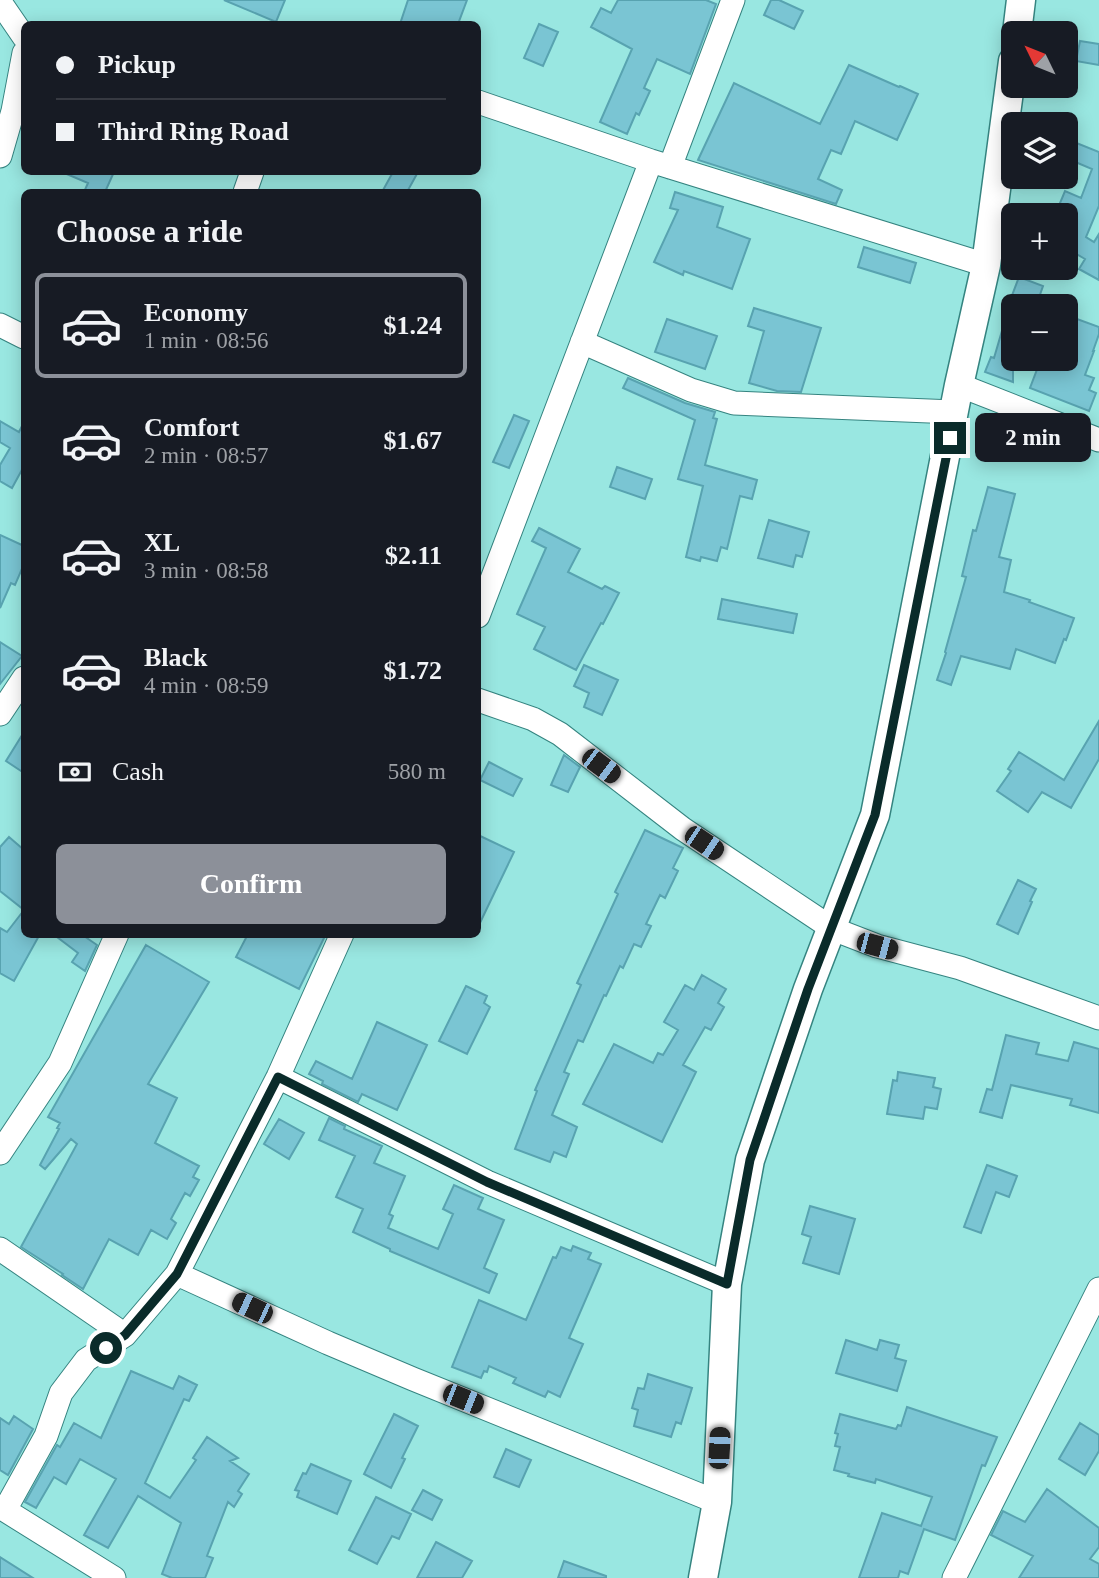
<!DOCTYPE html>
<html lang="en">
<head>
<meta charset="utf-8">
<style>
  :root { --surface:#171b24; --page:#242831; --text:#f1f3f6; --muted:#9ea1a6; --line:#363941; --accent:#8c9099 }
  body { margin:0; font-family:"Times New Roman",serif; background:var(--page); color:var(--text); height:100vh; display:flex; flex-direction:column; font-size:26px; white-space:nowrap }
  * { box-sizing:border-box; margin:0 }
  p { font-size:23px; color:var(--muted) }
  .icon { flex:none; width:38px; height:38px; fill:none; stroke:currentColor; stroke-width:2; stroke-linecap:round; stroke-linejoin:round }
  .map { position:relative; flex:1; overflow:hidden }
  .panel { position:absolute; left:21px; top:189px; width:460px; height:749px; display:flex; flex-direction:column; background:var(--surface); border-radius:10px; box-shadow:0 4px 18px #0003 }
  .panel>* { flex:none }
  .top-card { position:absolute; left:21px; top:21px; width:460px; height:154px; border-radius:10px; box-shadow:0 4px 18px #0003; display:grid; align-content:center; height:154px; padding:0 35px; background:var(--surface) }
  .needle { width:46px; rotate:313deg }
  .fabs { position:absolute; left:1001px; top:21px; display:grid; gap:14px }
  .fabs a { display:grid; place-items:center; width:77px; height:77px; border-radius:10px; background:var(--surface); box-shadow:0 4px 18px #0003; font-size:35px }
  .end { position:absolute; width:32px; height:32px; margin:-16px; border:9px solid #0a2b2a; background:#fff; box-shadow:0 0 0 4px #fff }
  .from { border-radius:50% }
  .bubble { position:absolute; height:49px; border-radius:10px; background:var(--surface); box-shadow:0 4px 18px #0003; font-size:23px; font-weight:800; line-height:49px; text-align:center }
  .car { position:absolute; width:21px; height:42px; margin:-21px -10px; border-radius:9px; box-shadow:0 0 5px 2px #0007; background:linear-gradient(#222 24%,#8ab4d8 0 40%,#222 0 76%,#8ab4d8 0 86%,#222 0) }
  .top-card b { display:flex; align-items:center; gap:24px; height:66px; font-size:26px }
  .top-card b+b { border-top:2px solid var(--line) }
  .top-card i { width:18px; height:18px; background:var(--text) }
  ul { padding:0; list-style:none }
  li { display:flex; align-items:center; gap:21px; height:105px; margin:0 14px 10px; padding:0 21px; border:4px solid transparent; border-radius:10px }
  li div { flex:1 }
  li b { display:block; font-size:26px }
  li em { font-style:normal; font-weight:800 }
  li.selected { border-color:var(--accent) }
  li>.icon { width:63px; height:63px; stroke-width:1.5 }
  h2 { padding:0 35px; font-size:32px; line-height:84px }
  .pay { display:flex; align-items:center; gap:18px; height:77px; padding:0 35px; font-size:26px }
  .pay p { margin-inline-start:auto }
  .action { display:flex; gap:14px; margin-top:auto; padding:14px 35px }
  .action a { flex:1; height:80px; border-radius:10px; background:var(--accent); color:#fff; font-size:28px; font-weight:800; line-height:80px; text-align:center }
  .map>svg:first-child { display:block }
</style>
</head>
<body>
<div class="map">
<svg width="1099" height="1578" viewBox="0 0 1099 1578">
  <rect width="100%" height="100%" fill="#99e7e1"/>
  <path fill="#7ac5d3" stroke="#58a3b0" stroke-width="2" d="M224,0H285L276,22Z
    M408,0H467L458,24H400Z
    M618,0H706L716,4L690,74L657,59L644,88L650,91L639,115L636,113L627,134L600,122L632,49L591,27L601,8L611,13Z
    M771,0H779L803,11L794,29L764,15Z
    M539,24L558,32L543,66L524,58Z
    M1080,41L1099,44V65L1076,61Z
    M849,65L899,87L900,86L918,94L897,140L855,121L841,154L831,150L818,179L842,190L836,204L698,160L734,83L820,124Z
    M1069,140L1099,152V206L1086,237L1094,242L1099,234V280L1079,269L1085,259L1066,248V215H1055L1065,191L1081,198L1092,169L1066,158V148Z
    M62,172H114L105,192H84L88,183Z
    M393,172H418L407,192H382Z
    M675,192L723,207L717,227L750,239L732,289L684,271L683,275L654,262L678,210L670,208Z
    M864,247L916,263L910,283L858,267Z
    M1019,277L1043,286L1036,306H1008Z
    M1009,307L1013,308V382L985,372L991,357L994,358Z
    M754,308L821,328L801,392L777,391L749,383L764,331L748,326Z
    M1066,315L1099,327V334L1093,351H1094L1085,375L1094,378L1089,390L1096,393L1089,411L1030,388L1041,359H1066Z
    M667,319L717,336L705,369L655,352Z
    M628,378L685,403L715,412L713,418L717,419L705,465L757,480L752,499L740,496L727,549L721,547L717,561L701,557L700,561L686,557L703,486L678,479L695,420L623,388Z
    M514,415L529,421L509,468L493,462Z
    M0,421L19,432L24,422V466L12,488L0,481V465L10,448L0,442Z
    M617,467L652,479L645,499L610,487Z
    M988,487L1015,494L999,557L1011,560L1004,592L1030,600L1029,602L1074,618L1066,640L1064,639L1055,663L1016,649L1010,669L961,656L951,685L937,680L946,653L945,652L966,577L962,576L973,530L976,531Z
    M769,520L809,532L802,557L796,555L793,567L758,558Z
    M539,528L580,549L568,572L602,589L605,586L619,593L603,624L601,623L576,670L534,649L545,627L517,614L546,548L532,541Z
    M0,535L24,546V564L15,585L11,583L0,608Z
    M722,599L797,614L793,633L718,619Z
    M0,642L22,656L0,684Z
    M584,665L618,680L602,715L584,707L589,693L574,686Z
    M1099,721V759L1071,808L1042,792L1028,812L997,791L1011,771L1008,769L1019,752L1064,780Z
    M24,732V773L6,761Z
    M564,755L580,767L568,792L551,785Z
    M489,762L522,779L513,796L480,780Z
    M645,830L683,848L673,868L678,871L665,898L660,895L646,924L651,926L641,947L634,944L623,968L620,966L606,996L604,995L583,1042L578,1040L564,1072L569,1074L552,1115L577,1127L566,1157L554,1152L550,1162L515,1149L537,1091L535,1090L581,985L577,983L618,894L615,892Z
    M478,835L514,852L478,927Z
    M9,837L24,850V934H40L14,981L0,973V928L7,932L24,910L0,891V847Z
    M1018,880L1036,889L1030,901L1032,902L1018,934L997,924Z
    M53,934H81L97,945L85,971L72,962L78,953Z
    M248,934H326L299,989L236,957Z
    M146,945L209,982L148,1084L177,1098L155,1143L199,1166L193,1177L199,1180L190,1196L185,1193L171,1219L176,1223L167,1239L151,1230L138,1255L109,1239L83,1289L62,1275L63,1274L21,1247L77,1144L71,1139L45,1169L40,1165L59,1129L57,1128L60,1123L48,1117Z
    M702,975L726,989L718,1003L724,1007L711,1030L705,1027L683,1065L696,1072L662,1142L583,1104L614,1044L653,1063L658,1053L663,1055L678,1030L664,1022L685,985L694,990Z
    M466,986L487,996L484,1003L490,1007L467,1054L439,1041Z
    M377,1022L427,1045L397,1110L362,1094L358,1102L322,1084L323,1081L309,1074L316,1061L352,1079Z
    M1006,1035L1039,1043L1036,1054L1068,1061L1074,1042L1099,1049V1113L1070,1105L1072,1099L1011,1085L1002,1118L980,1112L987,1089L992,1090Z
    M898,1072L935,1078L933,1087L941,1089L937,1109L925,1107L923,1119L887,1114L893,1080L897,1081Z
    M329,1118L345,1126L344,1129L382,1146L374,1163L405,1176L389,1214L393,1216L388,1228L438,1249L453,1214L443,1209L454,1185L483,1198L478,1209L504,1220L484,1268L497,1274L489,1293L390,1251V1249L353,1232L363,1209L336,1197L355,1156L319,1140Z
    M279,1119L304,1133L289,1159L264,1144Z
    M987,1165L1017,1176L1009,1197L996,1192L981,1233L964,1227Z
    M810,1206L855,1219L839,1274L803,1263L811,1237L802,1234Z
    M573,1246L591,1253L588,1259L601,1264L569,1338L583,1344L560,1397L548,1391L545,1397L513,1383L516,1378L489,1366L487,1372L484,1371L481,1378L452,1367L479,1300L526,1320L553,1257L556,1258L561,1247L571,1251Z
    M846,1340L877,1350L880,1340L899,1345L895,1358L906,1361L897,1391L836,1373Z
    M131,1371L173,1389L179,1376L197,1385L189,1401L184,1399L145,1483L170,1498L196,1460L193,1458L207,1437L238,1458L230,1461L249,1474L238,1491L242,1494L234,1507L228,1502L207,1556L213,1558L205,1578H172L162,1574L181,1523L138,1496L108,1548L84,1535L116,1479L80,1459L66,1484L54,1477L36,1508L25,1502L57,1445L60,1447L74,1423L101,1438Z
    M648,1374L692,1388L681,1424L676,1422L671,1437L634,1426L638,1410L632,1408L638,1388L644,1389Z
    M907,1407L997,1437L985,1466L982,1465L955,1540L924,1529L908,1574L900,1571L898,1578H859L882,1513L921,1526L932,1497L876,1479L875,1483L848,1476L849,1474L834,1470L840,1447L835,1446L838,1434L835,1433L840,1414L896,1429L898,1425L901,1426Z
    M394,1414L418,1426L402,1458L405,1459L391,1488L364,1474Z
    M14,1416L33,1429L8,1475L0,1470V1418L9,1424Z
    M1080,1423L1099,1435V1451L1085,1475L1059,1459Z
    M506,1449L531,1460L519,1487L494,1477Z
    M311,1464L351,1481L337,1514L297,1497L299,1491L295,1490L303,1473L306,1474Z
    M1047,1489L1099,1528V1547L1090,1559L1099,1564V1578H1019L1033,1556L991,1535L1003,1511L1025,1522Z
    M423,1490L442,1500L432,1520L412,1510Z
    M376,1497L411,1514L399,1539L392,1536L377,1564L349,1550Z
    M436,1542L472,1561L462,1578H417Z
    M0,1557L33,1578H0Z
    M564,1561L606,1576V1578H558Z"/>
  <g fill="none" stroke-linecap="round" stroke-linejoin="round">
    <g stroke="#358480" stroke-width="25">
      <path id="minor" d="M0,2L24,37
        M478,102L651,161L986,265
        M0,156L13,111L24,53
        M670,167L733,0
        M245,192L252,172
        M0,325L24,337
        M582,342L691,390L734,403L954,412
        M959,385L1099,440
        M478,616L651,161
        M478,700L533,719L560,734L683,829L833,929L877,946L960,968L1099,1018
        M0,714L24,678
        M278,1077L487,1182L727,1284
        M0,1153L60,1063L117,934
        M0,1249L125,1335
        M177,1274L328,1343L413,1379L717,1502
        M0,1507L114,1578
        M5,1510L46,1436L61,1393L86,1360L125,1335L177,1274L278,1077L342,934
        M954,1578L1099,1289"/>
    </g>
    <g stroke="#358480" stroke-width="31">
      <path id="tertiary" d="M1017,33L1021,0
        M703,1578L717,1502L727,1284L750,1160L808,989L875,815L959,385L986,265L1013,61"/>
    </g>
    <use href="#minor" stroke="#fff" stroke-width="23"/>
    <use href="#tertiary" stroke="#fff" stroke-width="28"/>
  </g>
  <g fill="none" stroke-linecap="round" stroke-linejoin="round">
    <path stroke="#0a2b2a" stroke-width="9" d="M106,1348L125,1335L177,1274L278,1077L487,1182L727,1284L750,1160L808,989L875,815L950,438"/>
  </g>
</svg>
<div class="fabs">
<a><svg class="needle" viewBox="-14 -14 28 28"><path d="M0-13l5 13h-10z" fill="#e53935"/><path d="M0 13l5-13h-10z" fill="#9ea1a6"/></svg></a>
<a><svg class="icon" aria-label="layers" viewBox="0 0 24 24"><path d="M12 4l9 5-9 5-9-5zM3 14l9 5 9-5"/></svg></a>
<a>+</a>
<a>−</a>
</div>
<i class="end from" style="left:106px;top:1348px"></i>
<i class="end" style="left:950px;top:438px"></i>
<div class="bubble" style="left:975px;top:413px;width:116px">2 min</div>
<i class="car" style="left:601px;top:766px;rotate:127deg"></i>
<i class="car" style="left:704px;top:843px;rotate:124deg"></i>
<i class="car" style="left:877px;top:946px;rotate:105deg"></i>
<i class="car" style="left:252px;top:1308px;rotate:295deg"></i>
<i class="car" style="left:463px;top:1399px;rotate:112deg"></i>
<i class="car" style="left:719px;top:1448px;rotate:3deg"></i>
<div class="top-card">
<b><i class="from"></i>Pickup</b>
<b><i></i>Third Ring Road</b>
</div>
<section class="panel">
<h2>Choose a ride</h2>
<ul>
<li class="selected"><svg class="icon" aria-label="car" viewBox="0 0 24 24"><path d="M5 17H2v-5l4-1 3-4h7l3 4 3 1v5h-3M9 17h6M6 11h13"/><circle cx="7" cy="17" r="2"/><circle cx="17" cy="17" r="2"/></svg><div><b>Economy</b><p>1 min · 08:56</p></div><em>$1.24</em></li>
<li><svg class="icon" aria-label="car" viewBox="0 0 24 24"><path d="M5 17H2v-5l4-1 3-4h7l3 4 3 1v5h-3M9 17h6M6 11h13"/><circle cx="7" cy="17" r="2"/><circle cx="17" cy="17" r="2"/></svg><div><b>Comfort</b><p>2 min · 08:57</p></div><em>$1.67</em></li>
<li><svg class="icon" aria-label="car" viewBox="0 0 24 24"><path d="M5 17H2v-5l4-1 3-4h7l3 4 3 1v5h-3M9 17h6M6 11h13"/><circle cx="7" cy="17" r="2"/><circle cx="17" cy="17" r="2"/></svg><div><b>XL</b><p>3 min · 08:58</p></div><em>$2.11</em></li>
<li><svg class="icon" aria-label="car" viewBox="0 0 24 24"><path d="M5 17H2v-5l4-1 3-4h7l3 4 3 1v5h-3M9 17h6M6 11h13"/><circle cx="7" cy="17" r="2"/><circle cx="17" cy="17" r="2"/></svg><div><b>Black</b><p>4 min · 08:59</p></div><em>$1.72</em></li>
</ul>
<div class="pay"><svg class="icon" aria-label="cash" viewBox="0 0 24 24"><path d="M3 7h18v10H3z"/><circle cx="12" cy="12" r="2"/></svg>Cash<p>580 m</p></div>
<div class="action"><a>Confirm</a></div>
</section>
</div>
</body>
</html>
